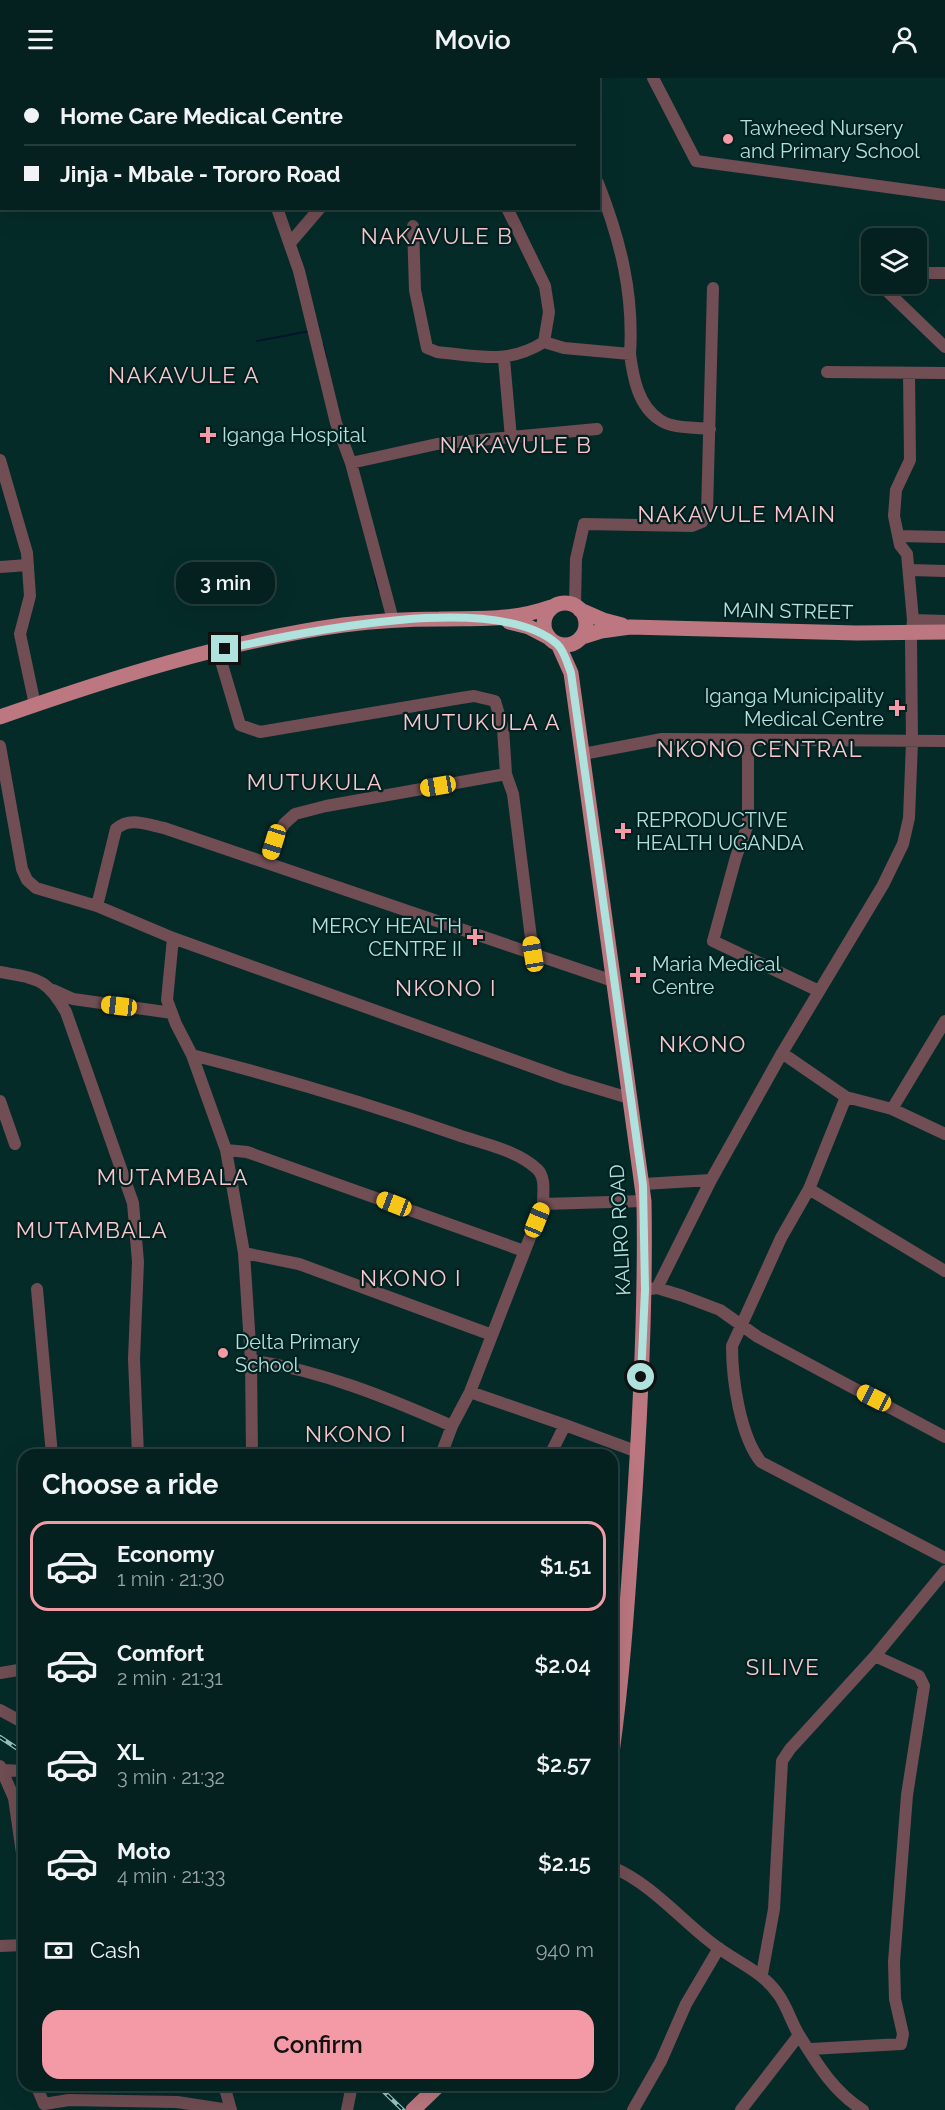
<!DOCTYPE html>
<html lang="en">
<head>
<meta charset="utf-8">
<style>
  :root { --surface:#04201f; --page:#122d2c; --text:#f1f3f6; --muted:#97a3a4; --line:#253e3d; --accent:#f49aa6 }
  body { margin:0; font-family:Raleway,sans-serif; background:var(--page); color:var(--text); height:100vh; display:flex; flex-direction:column; font-size:22px; white-space:nowrap }
  * { box-sizing:border-box; margin:0 }
  p { font-size:20px; color:var(--muted) }
  .icon { flex:none; width:33px; height:33px; fill:none; stroke:currentColor; stroke-width:2; stroke-linecap:round; stroke-linejoin:round }
  .map { position:relative; flex:1; overflow:hidden }
  .drawer { position:absolute; left:18px; top:1371px; width:600px; height:642px; display:flex; flex-direction:column; background:var(--surface); border-radius:18px; box-shadow:0 6px 24px #0002,0 0 0 2px var(--line) }
  .drawer>* { flex:none }
  .banner { position:absolute; left:0px; top:0px; width:600px; height:132px; box-shadow:0 6px 24px #0002,0 0 0 2px var(--line); display:grid; align-content:center; height:132px; padding:0 24px; background:var(--surface) }
  .controls { position:absolute; left:861px; top:150px; display:grid; gap:12px }
  .controls a { display:grid; place-items:center; width:66px; height:66px; border-radius:12px; background:var(--surface); box-shadow:0 6px 24px #0002,0 0 0 2px var(--line); font-size:30px }
  .end { position:absolute; width:27px; height:27px; margin:-14px; border:8px solid #afe1dd; background:#111; box-shadow:0 0 0 3px #111 }
  .from { border-radius:50% }
  .bubble { position:absolute; height:42px; border-radius:18px; background:var(--surface); box-shadow:0 6px 24px #0002,0 0 0 2px var(--line); font-size:20px; font-weight:600; line-height:42px; text-align:center }
  .car { position:absolute; width:18px; height:36px; margin:-18px -9px; border-radius:8px; box-shadow:0 0 4px 2px #0007; background:linear-gradient(#f5c518 24%,#345 0 40%,#f5c518 0 76%,#345 0 86%,#f5c518 0) }
  .banner b { display:flex; align-items:center; gap:21px; height:57px; font-size:22px }
  .banner b+b { border-top:2px solid var(--line) }
  .banner i { width:15px; height:15px; background:var(--text) }
  ul { padding:0; list-style:none }
  li { display:flex; align-items:center; gap:18px; height:90px; margin:0 12px 9px; padding:0 12px; border:3px solid transparent; border-radius:18px }
  li div { flex:1 }
  li b { display:block; font-size:22px }
  li em { font-style:normal; font-weight:600 }
  li.current { border-color:var(--accent) }
  li>.icon { width:54px; height:54px; stroke-width:1.5 }
  h2 { padding:0 24px; font-size:27px; line-height:72px }
  .pay { display:flex; align-items:center; gap:15px; height:66px; padding:0 24px; font-size:22px }
  .pay p { margin-inline-start:auto }
  .cta { display:flex; gap:12px; margin-top:auto; padding:12px 24px }
  .cta a { flex:1; height:69px; border-radius:18px; background:var(--accent); color:#111; font-size:24px; font-weight:600; line-height:69px; text-align:center }
  header { display:flex; justify-content:space-between; align-items:center; height:78px; padding:0 24px; background:var(--surface); font-size:27px; font-weight:600 }
  .map>svg:first-child { display:block }
</style>
</head>
<body>
<header><svg class="icon" aria-label="menu" viewBox="0 0 24 24"><path d="M4 6h16M4 12h16M4 18h16"/></svg>Movio<svg class="icon" aria-label="person" viewBox="0 0 24 24"><circle cx="12" cy="8" r="4"/><path d="M4 21q1-7 8-7t8 7"/></svg></header>
<div class="map">
<svg width="945" height="2032" viewBox="0 0 945 2032">
  <rect width="100%" height="100%" fill="#052b29"/>
  <g fill="none" stroke-linecap="round" stroke-linejoin="round">
    <path stroke="#02152a" stroke-width="2" d="M257,263L310,253
      M323,267L326,279
      M375,499L379,513"/>
    <path stroke="#704e53" stroke-width="12" d="M374,0L377,2
      M554,0V2
      M653,0L696,83L945,117
      M353,2L354,0
      M470,2L471,0
      M598,105C620,161 634,215 630,276
      M0,108L2,107
      M277,130L299,193L336,345L351,385L393,542
      M413,148L415,212L427,270L437,274C479,278 507,287 544,264L549,234L545,208L507,130
      M290,165L320,130
      M916,195H945
      M896,206L888,214L945,269
      M544,264L564,270L630,276C633,299 638,328 660,342C672,351 696,349 710,351
      M504,281L511,360
      M827,294L945,295
      M0,382L27,475L30,518L20,556L35,627
      M351,385L437,366L597,351
      M898,458L945,459
      M0,489L28,487
      M910,492L945,493
      M575,527L576,481L584,446L692,448L702,444L707,434L713,210
      M913,542L945,543
      M218,573L240,647L260,654L461,620L474,618L495,623L503,650L506,696
      M748,663V746L736,779L713,863L819,913
      M0,668L22,791L27,802L36,810L97,828L173,860L566,1001L629,1020
      M583,676L662,661L945,663
      M268,785L274,764L284,746L295,736L326,728L506,696L513,716L533,876
      M97,828L116,751C130,738 148,747 164,750L613,903
      M173,860L167,922L176,946L192,977L226,1072L244,1175L251,1282L252,1377
      M0,894C37,901 46,899 66,934L133,1125L138,1184L134,1281L138,1377
      M53,912L73,921L172,935
      M782,975L846,1019L892,1031L945,1056
      M192,977C282,1000 370,1026 458,1057C484,1066 517,1072 537,1091C546,1099 543,1115 543,1126L470,1314L452,1348L441,1377
      M846,1019L809,1111L781,1160L732,1268C732,1301 740,1358 761,1384L945,1480
      M0,1023L15,1066
      M892,1031L945,943
      M226,1072L247,1074L524,1173
      M643,1106L711,1102
      M809,1111L945,1193
      M543,1126L644,1123
      M244,1175L299,1186L492,1257
      M657,1210L711,1102L782,975L883,807L903,766L909,740L912,664L911,562L913,542L907,476L900,467L894,438L896,412L910,382L909,295
      M37,1211L52,1377
      M650,1211L657,1210L683,1218L720,1232L758,1259L945,1359
      M251,1282C322,1293 386,1319 452,1348
      M470,1314L565,1347
      M550,1377L565,1347L638,1374
      M0,1595L24,1591
      M0,1632L24,1645
      M0,1688L14,1720L24,1789
      M3,1692L24,1693
      M612,1789C652,1806 680,1841 713,1866C736,1884 761,1892 778,1916C787,1928 791,1944 799,1957C817,1986 834,2014 863,2032
      M0,1868L24,1867
      M762,1896L774,1831L782,1683L790,1671L875,1578L945,1493
      M811,1971L901,1966L903,1956L895,1921L894,1884L907,1717L924,1608L919,1598L875,1578
      M36,2007L44,2026L69,2022L177,2024L229,2032
      M224,2007L231,2032
      M347,2032L352,2007
      M633,2032L661,1983L686,1926L719,1870
      M741,2032L799,1957"/>
    <path stroke="#bc7780" stroke-width="15" d="M544 546a21 21 0 1 1 42 0a21 21 0 1 1-42 0Z
      M580,532L603,542L622,547
      M509,544L529,549L548,559
      M582,559L601,553L630,549L857,555L945,554
      M558,566L571,595L644,1123C646,1235 640,1346 632,1457C627,1530 622,1603 612,1675
      M0,639C111,600 227,563 343,547C375,543 407,541 439,541C481,540 511,543 551,529
      M413,2032L439,2007"/>
    <g stroke="#95c6c2" stroke-width="4.5">
      <path id="rail" d="M0,1659L24,1675
        M377,2007L403,2032"/>
    </g>
    <use href="#rail" stroke="#002120" stroke-width="2" stroke-dasharray="7" stroke-linecap="butt"/>
  </g>
  <g fill="none" stroke-linecap="round" stroke-linejoin="round">
    <path stroke="#afe1dd" stroke-width="8" d="M225,571C300,555 496,512 557,566C564,572 568,587 571,595L643,1107L645,1212L641,1299"/>
  </g>
  <g fill="#f49aa6" stroke="#002120" stroke-width="2">
    <circle cx="728" cy="61" r="6"/>
    <path d="M205 348h6v6h6v6h-6v6h-6v-6h-6v-6h6z"/>
    <path d="M894 621h6v6h6v6h-6v6h-6v-6h-6v-6h6z"/>
    <path d="M620 744h6v6h6v6h-6v6h-6v-6h-6v-6h6z"/>
    <path d="M472 850h6v6h6v6h-6v6h-6v-6h-6v-6h6z"/>
    <path d="M635 888h6v6h6v6h-6v6h-6v-6h-6v-6h6z"/>
    <circle cx="223" cy="1275" r="6"/>
  </g>
  <g text-anchor="middle" stroke-width="4.5" stroke-linejoin="round" paint-order="stroke">
    <g font-size="20" fill="#afe1dd" stroke="#002120" text-anchor="start">
      <text x="740" y="57">Tawheed Nursery<tspan x="740" dy="23">and Primary School</tspan></text>
      <text x="222" y="364">Iganga Hospital</text>
      <text x="884" y="625" text-anchor="end">Iganga Municipality<tspan x="884" dy="23">Medical Centre</tspan></text>
      <text x="636" y="749">REPRODUCTIVE<tspan x="636" dy="23">HEALTH UGANDA</tspan></text>
      <text x="462" y="855" text-anchor="end">MERCY HEALTH<tspan x="462" dy="23">CENTRE II</tspan></text>
      <text x="652" y="893">Maria Medical<tspan x="652" dy="23">Centre</tspan></text>
      <text x="235" y="1271">Delta Primary<tspan x="235" dy="23">School</tspan></text>
    </g>
    <g font-size="20" fill="#afe1dd" stroke="#002120">
      <text transform="translate(788 533) rotate(1)" y="7">MAIN STREET</text>
      <text transform="translate(620 1152) rotate(-93)" y="7">KALIRO ROAD</text>
    </g>
    <g font-size="22" letter-spacing="1.5" fill="#fbc7cd" stroke="#002120">
      <text x="437" y="166">NAKAVULE B</text>
      <text x="184" y="305">NAKAVULE A</text>
      <text x="516" y="375">NAKAVULE B</text>
      <text x="737" y="444">NAKAVULE MAIN</text>
      <text x="482" y="652">MUTUKULA A</text>
      <text x="760" y="679">NKONO CENTRAL</text>
      <text x="315" y="712">MUTUKULA</text>
      <text x="446" y="918">NKONO I</text>
      <text x="703" y="974">NKONO</text>
      <text x="173" y="1107">MUTAMBALA</text>
      <text x="92" y="1160">MUTAMBALA</text>
      <text x="411" y="1208">NKONO I</text>
      <text x="356" y="1364">NKONO I</text>
      <text x="783" y="1597">SILIVE</text>
    </g>
  </g>
</svg>
<div class="controls">
<a><svg class="icon" aria-label="layers" viewBox="0 0 24 24"><path d="M12 4l9 5-9 5-9-5zM3 14l9 5 9-5"/></svg></a>
</div>
<i class="end from" style="left:641px;top:1299px"></i>
<i class="end" style="left:225px;top:571px"></i>
<div class="bubble" style="left:176px;top:484px;width:99px">3 min</div>
<i class="car" style="left:438px;top:708px;rotate:260deg"></i>
<i class="car" style="left:274px;top:764px;rotate:197deg"></i>
<i class="car" style="left:533px;top:876px;rotate:351deg"></i>
<i class="car" style="left:119px;top:928px;rotate:277deg"></i>
<i class="car" style="left:394px;top:1126px;rotate:291deg"></i>
<i class="car" style="left:537px;top:1142px;rotate:22deg"></i>
<i class="car" style="left:874px;top:1320px;rotate:297deg"></i>
<div class="banner">
<b><i class="from"></i>Home Care Medical Centre</b>
<b><i></i>Jinja - Mbale - Tororo Road</b>
</div>
<section class="drawer">
<h2>Choose a ride</h2>
<ul>
<li class="current"><svg class="icon" aria-label="car" viewBox="0 0 24 24"><path d="M5 17H2v-5l4-1 3-4h7l3 4 3 1v5h-3M9 17h6M6 11h13"/><circle cx="7" cy="17" r="2"/><circle cx="17" cy="17" r="2"/></svg><div><b>Economy</b><p>1 min · 21:30</p></div><em>$1.51</em></li>
<li><svg class="icon" aria-label="car" viewBox="0 0 24 24"><path d="M5 17H2v-5l4-1 3-4h7l3 4 3 1v5h-3M9 17h6M6 11h13"/><circle cx="7" cy="17" r="2"/><circle cx="17" cy="17" r="2"/></svg><div><b>Comfort</b><p>2 min · 21:31</p></div><em>$2.04</em></li>
<li><svg class="icon" aria-label="car" viewBox="0 0 24 24"><path d="M5 17H2v-5l4-1 3-4h7l3 4 3 1v5h-3M9 17h6M6 11h13"/><circle cx="7" cy="17" r="2"/><circle cx="17" cy="17" r="2"/></svg><div><b>XL</b><p>3 min · 21:32</p></div><em>$2.57</em></li>
<li><svg class="icon" aria-label="car" viewBox="0 0 24 24"><path d="M5 17H2v-5l4-1 3-4h7l3 4 3 1v5h-3M9 17h6M6 11h13"/><circle cx="7" cy="17" r="2"/><circle cx="17" cy="17" r="2"/></svg><div><b>Moto</b><p>4 min · 21:33</p></div><em>$2.15</em></li>
</ul>
<div class="pay"><svg class="icon" aria-label="cash" viewBox="0 0 24 24"><path d="M3 7h18v10H3z"/><circle cx="12" cy="12" r="2"/></svg>Cash<p>940 m</p></div>
<div class="cta"><a>Confirm</a></div>
</section>
</div>
</body>
</html>
